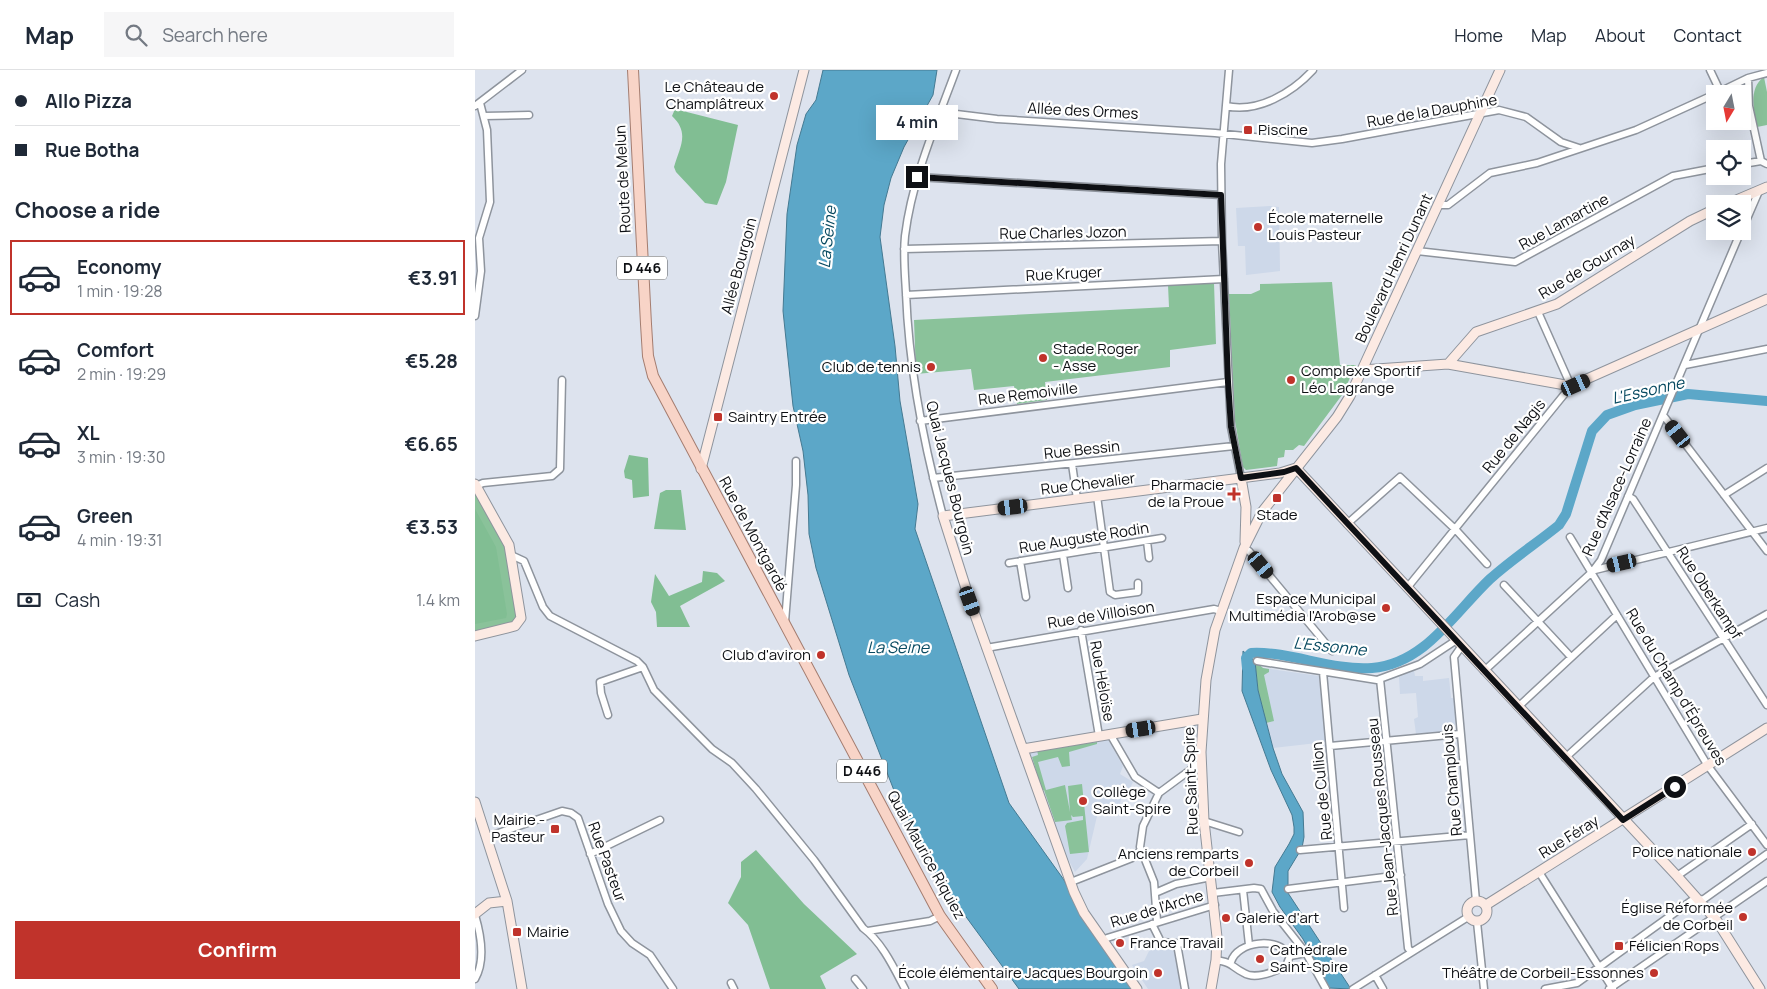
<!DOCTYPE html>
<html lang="en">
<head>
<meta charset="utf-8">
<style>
  :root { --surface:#fff; --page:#f6f6f7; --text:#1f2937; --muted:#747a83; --line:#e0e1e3; --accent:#c0332b }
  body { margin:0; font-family:Manrope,sans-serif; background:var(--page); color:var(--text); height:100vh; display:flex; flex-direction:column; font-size:19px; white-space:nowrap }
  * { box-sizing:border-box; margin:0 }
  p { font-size:16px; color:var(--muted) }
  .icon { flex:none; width:28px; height:28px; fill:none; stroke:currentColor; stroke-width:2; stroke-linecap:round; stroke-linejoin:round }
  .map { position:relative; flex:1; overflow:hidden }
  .drawer { display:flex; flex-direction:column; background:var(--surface); width:475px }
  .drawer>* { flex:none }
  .top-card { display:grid; align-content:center; height:110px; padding:0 15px; background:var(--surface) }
  .needle { width:32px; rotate:190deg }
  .tools { position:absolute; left:1231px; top:15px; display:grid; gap:10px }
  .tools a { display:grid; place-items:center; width:45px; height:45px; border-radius:0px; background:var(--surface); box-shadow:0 5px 20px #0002; font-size:25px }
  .end { position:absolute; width:22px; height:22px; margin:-11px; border:6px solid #0e1014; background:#fff; box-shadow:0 0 0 2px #fff }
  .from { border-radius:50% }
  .bubble { position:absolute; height:35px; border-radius:0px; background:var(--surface); box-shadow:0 5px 20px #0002; font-size:16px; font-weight:700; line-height:35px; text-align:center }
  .car { position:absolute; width:15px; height:30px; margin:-15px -8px; border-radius:6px; box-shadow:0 0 4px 1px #0007; background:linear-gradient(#222 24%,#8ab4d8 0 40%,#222 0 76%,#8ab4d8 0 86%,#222 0) }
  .top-card b { display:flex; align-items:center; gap:18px; height:48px; font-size:19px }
  .top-card b+b { border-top:1px solid var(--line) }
  .top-card i { width:12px; height:12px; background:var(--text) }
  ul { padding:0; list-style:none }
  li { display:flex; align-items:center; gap:15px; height:75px; margin:0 10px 8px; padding:0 5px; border:2px solid transparent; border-radius:0px }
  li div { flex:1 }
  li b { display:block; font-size:19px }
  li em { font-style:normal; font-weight:700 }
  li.current { border-color:var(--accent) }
  li>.icon { width:45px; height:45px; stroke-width:1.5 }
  h2 { padding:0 15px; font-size:22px; line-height:60px }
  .pay { display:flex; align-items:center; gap:12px; height:55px; padding:0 15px; font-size:19px }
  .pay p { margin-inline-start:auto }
  .primary-button { display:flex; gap:10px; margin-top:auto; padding:10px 15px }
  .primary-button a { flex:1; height:58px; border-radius:0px; background:var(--accent); color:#fff; font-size:20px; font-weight:700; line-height:58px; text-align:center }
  header { display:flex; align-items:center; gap:30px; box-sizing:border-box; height:70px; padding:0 25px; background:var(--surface); border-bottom:1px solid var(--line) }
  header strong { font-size:24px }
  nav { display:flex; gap:28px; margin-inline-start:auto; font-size:18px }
  .search { width:350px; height:45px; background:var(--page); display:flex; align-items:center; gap:12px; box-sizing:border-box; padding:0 18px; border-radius:0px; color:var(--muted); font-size:19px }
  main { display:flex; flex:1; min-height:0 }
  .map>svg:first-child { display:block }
</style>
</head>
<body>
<header>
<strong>Map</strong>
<div class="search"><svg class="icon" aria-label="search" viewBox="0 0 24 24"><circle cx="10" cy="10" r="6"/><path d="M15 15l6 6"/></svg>Search here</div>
<nav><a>Home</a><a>Map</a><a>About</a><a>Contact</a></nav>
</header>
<main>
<section class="drawer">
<div class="top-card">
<b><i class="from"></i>Allo Pizza</b>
<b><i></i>Rue Botha</b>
</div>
<h2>Choose a ride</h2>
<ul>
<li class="current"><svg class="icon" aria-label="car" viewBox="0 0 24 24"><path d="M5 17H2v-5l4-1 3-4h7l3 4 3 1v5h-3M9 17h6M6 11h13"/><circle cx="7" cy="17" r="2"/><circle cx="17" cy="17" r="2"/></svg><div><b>Economy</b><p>1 min · 19:28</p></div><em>€3.91</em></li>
<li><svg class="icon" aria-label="car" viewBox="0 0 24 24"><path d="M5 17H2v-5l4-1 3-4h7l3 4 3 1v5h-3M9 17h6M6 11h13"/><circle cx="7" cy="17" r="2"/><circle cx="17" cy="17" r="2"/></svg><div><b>Comfort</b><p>2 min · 19:29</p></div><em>€5.28</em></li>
<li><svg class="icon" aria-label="car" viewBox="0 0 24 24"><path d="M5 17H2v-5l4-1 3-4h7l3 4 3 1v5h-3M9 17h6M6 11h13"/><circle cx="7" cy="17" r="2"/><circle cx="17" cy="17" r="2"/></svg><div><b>XL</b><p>3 min · 19:30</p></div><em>€6.65</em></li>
<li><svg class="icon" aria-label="car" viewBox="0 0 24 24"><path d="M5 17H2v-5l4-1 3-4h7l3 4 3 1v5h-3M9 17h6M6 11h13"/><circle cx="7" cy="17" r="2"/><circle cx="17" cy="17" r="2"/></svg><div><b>Green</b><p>4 min · 19:31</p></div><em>€3.53</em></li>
</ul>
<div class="pay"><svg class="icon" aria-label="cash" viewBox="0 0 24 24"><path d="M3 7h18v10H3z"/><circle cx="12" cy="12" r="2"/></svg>Cash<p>1.4 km</p></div>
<div class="primary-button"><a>Confirm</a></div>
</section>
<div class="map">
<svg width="1292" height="919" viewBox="0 0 1292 919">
  <rect width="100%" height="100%" fill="#dde3ee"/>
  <path fill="#cdd8e9" d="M795,136L804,137L805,201L771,205L770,176H763L761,138Z
    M780,591L788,598L844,606L851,672L798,678L783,620Z
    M939,600L940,606H948V611L974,608L976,628H979L981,650L978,661L941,664L939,649L943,647L941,623L925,624L924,607Z
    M633,669L648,696L645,704L658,712L654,720L648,717L643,746L623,742L612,789L600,802L586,776L554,683Z
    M682,876L701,878L708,919H673L657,895L669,891L675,879Z"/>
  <path fill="#8ac29a" d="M1289,7L1292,22V55L1282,57C1279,41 1273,18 1289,7Z
    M857,212L865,295H881L867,325L829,376L824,375L818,380H810L809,387L803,388L802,396L771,400L768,397L760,351L754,224H776L785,220V214Z
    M739,213L741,274L695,280V297L570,312L572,330L542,334L539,316L499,320L496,299L441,304L439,250L694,237L693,215Z
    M0,421L30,475L42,547L37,555L0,564Z
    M780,591L788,598L794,599V602L789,605L799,651L791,653L783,620Z
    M622,672V674L594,682L595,696L587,697L583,687L563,692L571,720L590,715L595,742L593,716L607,714L614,782L595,784L590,756L592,753L608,750V746L598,747L596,745L597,750L580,752L569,720L567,721L557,687L563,685L562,680Z"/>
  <path fill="#81be93" d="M200,39L263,55L251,112L242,135L230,133L201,102L199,97C205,76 215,63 197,46Z
    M154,385L173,388L174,426L158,428L157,410L150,408L149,401Z
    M191,420H206L211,460L179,459L185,423Z
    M0,439L21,477L32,544L31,548L0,554Z
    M228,501L242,503L250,511L205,536L215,557H182L181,542L176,532L180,504L194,526L227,512Z
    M281,780L329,834L382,884L345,906L351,919H295L273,855L253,833L266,807V792Z"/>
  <path fill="#5ca7c8" stroke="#457a92" d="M348,0H462L458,25L429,77L416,108L409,135L405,167L420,276L425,331L443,434L440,459L534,733L589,810L606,844L658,919H544L464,810L420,723L374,605L341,498L334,464L333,425L328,381L318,336L308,241L312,144L322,75L331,44L341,30Z
    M768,581L780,591L783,620L798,678L807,704L828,742L829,767L827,778L813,801V823L876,919L854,918L828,869L805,837L797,822L800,797L814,774L819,764V757L817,745L796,700L767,621Z"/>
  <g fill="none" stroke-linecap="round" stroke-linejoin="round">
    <path stroke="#5ca7c8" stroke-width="10" d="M772,598L771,588L776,583C816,581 856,601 897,598C950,594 980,542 1015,509C1037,489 1062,473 1084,455L1091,444L1117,361L1132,345L1160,335L1213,324L1292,331"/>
    <g stroke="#8e949d" stroke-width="9">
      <path id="street" d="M754,0L746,94L747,171L756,357L766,408
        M1235,0L1245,21
        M1273,8L1274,36L1286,91
        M1240,24L1273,8L1292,3
        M0,36L47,0
        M751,36C783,43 817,23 838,0
        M465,42L522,49L740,63L837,73L867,69L1024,40L1051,47L1086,72L1104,78
        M9,46L54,45
        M1268,94L1286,91L1292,94
        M442,107L746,125
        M964,135H973L1015,103L1062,93L1161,60L1240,24
        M1268,158L1284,121
        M429,179L747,171
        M942,181L1040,192L1198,106L1240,98
        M431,225L749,209
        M0,246L6,201L4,168L15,132L12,60L5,33
        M1210,295L1292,279
        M1188,345L1292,481
        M445,351L753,312
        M597,394L602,429
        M458,408L759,376
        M1,416L8,413L77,406L85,399L87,310
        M1249,425L1292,398
        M622,426L635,522L640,525L663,522V513
        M1153,426L1158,429L1292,635
        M468,446C448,372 434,299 431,223C430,204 428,185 430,166C437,109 461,54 481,0
        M872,454L925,407L981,460L1012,494
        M1095,467L1233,696L1292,775
        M672,471L674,488
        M769,478L774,481L857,581
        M36,485L49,491L68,537L75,546L162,591L168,597L179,620L237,679L257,693L281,719L339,790L388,858C407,872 419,898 430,919
        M588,485L593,518
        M545,491L551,527
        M534,493L687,468
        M1120,500L1292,458
        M1029,515L1096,587
        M932,518L1096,316L1063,242
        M310,552L321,415V391
        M606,560L624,666
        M986,577L979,587L1001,831
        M511,578L739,539L746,541
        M782,591L902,610L945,594L980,571
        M1009,601L1117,502L1126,490L1266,161
        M848,602L869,838
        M905,609L933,878L936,882
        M1043,637L1142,545
        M133,645L126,623L125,612L168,597
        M635,664L660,707L684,723
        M855,676L985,664
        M1090,688L1179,607L1292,544
        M729,751L764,762
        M12,767L87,741L96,743L103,748L133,834L146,861L157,873L175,885L198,919
        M825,780L995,765
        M115,784L185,750
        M1064,802L1138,919
        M1202,806L1277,754
        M596,812L657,788L666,780
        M813,819L926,805
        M768,820L774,875
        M680,823L701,814L736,807
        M738,823L779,818L786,819L798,841L831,883L851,919
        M0,845C6,865 11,890 0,909
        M682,851L679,812L665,777L668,756L684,723L726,692
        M1002,852L1009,919
        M677,854L686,872L742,876
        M393,861L455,851L465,846
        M632,868L740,835
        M702,874L710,919
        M815,886L831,883
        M741,890C759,893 755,896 769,903C780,910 801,901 811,896L815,886
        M756,892C762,871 804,866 815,886
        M900,905L908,919
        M380,909L388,919
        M256,913L259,919
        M878,919L993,847
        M1070,919L1102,913L1216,831L1229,829L1292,784
        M1134,919L1292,811"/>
    </g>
    <g stroke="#8e949d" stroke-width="11">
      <path id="secondary" d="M1252,134L1292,117
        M973,294L1096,316L1292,229
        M887,300L973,294L1001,262L1082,234L1215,151L1240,139
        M821,398L1202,806L1242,851L1285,919
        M226,399L329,0
        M766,408L771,437L770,472
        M0,414L34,475L46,548L40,556L0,566
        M548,679L727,649
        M0,732L32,831L47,919
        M992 841a10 10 0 1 1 20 0a10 10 0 1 1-20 0Z
        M1011,835L1292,658
        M0,844L14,833L32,831
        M662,919L609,843L599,822L495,531L468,446L805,403L821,398
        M736,919L741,890L742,867L729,751L726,682L731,610L740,560L769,478L787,442L862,347L875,326L1025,0"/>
    </g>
    <g stroke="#a47d70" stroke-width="12">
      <path id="primary" d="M158,0L171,254L173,286L178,306L465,846L517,919"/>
    </g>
    <use href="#street" stroke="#fff" stroke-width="6"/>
    <use href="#secondary" stroke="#fceae3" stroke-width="9"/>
    <use href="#primary" stroke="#f8d4c7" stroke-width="10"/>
  </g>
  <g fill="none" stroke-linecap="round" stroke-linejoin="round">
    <path stroke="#0e1014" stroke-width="6" d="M442,107L746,125L753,312L756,357L766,408L809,402L821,398L1148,750L1200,717"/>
  </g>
  <g fill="#c0332b" stroke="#fff" stroke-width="2">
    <circle cx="299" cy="26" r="5"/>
    <rect x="768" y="55" width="10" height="10" rx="2.5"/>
    <circle cx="783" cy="157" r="5"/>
    <circle cx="568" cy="288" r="5"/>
    <circle cx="456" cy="297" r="5"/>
    <circle cx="816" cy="310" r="5"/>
    <rect x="238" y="342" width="10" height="10" rx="2.5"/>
    <path d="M756.5 416.5h5v5h5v5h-5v5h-5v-5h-5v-5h5z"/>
    <rect x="797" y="423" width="10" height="10" rx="2.5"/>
    <circle cx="911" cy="538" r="5"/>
    <circle cx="346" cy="585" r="5"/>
    <circle cx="608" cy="731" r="5"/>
    <rect x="75" y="754" width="10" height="10" rx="2.5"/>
    <circle cx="1277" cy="782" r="5"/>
    <circle cx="774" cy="793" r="5"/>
    <circle cx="1268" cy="847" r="5"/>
    <circle cx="751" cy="848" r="5"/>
    <rect x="37" y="857" width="10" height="10" rx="2.5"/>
    <circle cx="645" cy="873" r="5"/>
    <rect x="1139" y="871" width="10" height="10" rx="2.5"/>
    <circle cx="785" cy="889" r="5"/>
    <circle cx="683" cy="903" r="5"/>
    <circle cx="1179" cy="903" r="5"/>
  </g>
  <g text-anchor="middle" stroke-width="4.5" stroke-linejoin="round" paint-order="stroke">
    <g fill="#fff" stroke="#56585a" stroke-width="1">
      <rect x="142" y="186.5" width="50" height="23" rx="4"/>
      <rect x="362" y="689.5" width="50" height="23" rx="4"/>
    </g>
    <g font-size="14" font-weight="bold" fill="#0e1014">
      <text x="167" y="203">D 446</text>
      <text x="387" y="706">D 446</text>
    </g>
    <g font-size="15" fill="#0e1014" stroke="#fff" text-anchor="end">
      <text x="289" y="22">Le Château de<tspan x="289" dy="17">Champlâtreux</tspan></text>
      <text x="783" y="65" text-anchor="start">Piscine</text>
      <text x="793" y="153" text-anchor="start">École maternelle<tspan x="793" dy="17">Louis Pasteur</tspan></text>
      <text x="578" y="284" text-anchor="start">Stade Roger<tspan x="578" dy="17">- Asse</tspan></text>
      <text x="446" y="302">Club de tennis</text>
      <text x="826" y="306" text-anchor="start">Complexe Sportif<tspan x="826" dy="17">Léo Lagrange</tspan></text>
      <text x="253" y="352" text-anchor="start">Saintry Entrée</text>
      <text x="749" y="420">Pharmacie<tspan x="749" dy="17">de la Proue</tspan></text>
      <text x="802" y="450" text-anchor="middle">Stade</text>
      <text x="901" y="534">Espace Municipal<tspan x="901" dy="17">Multimédia l'Arob@se</tspan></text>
      <text x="336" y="590">Club d'aviron</text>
      <text x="618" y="727" text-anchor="start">Collège<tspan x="618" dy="17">Saint-Spire</tspan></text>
      <text x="70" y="755">Mairie -<tspan x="70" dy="17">Pasteur</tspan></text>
      <text x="1267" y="787">Police nationale</text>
      <text x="764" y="789">Anciens remparts<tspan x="764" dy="17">de Corbeil</tspan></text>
      <text x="1258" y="843">Église Réformée<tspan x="1258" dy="17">de Corbeil</tspan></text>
      <text x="761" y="853" text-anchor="start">Galerie d'art</text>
      <text x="52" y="867" text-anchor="start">Mairie</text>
      <text x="655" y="878" text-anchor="start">France Travail</text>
      <text x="1154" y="881" text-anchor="start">Félicien Rops</text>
      <text x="795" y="885" text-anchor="start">Cathédrale<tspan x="795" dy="17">Saint-Spire</tspan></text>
      <text x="673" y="908">École élémentaire Jacques Bourgoin</text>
      <text x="1169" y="908">Théâtre de Corbeil-Essonnes</text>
    </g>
    <g font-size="15" fill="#0e1014" stroke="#fff">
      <text transform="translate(608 41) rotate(3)" y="5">Allée des Ormes</text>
      <text transform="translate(957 41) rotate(-10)" y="5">Rue de la Dauphine</text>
      <text transform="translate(148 109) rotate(-93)" y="5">Route de Melun</text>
      <text transform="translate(1089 152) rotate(-29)" y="5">Rue Lamartine</text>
      <text transform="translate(588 163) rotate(-1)" y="5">Rue Charles Jozon</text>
      <text transform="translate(264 196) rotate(-75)" y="5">Allée Bourgoin</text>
      <text transform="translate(1112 197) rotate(-31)" y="5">Rue de Gournay</text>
      <text transform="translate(919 198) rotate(-65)" y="5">Boulevard Henri Dunant</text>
      <text transform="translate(589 204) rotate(-3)" y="5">Rue Kruger</text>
      <text transform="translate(553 324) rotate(-7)" y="5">Rue Remoiville</text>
      <text transform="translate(1039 366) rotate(-51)" y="5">Rue de Nagis</text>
      <text transform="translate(607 380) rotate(-6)" y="5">Rue Bessin</text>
      <text transform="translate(475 408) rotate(76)" y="5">Quai Jacques Bourgoin</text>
      <text transform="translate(613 414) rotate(-7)" y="5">Rue Chevalier</text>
      <text transform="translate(1142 417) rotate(-66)" y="5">Rue d'Alsace-Lorraine</text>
      <text transform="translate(278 464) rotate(62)" y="5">Rue de Montgardé</text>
      <text transform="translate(609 468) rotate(-9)" y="5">Rue Auguste Rodin</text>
      <text transform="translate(1234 523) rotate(57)" y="5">Rue Oberkampf</text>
      <text transform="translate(626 545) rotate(-9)" y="5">Rue de Villoison</text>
      <text transform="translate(627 611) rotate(80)" y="5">Rue Héloïse</text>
      <text transform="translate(1201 617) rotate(59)" y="5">Rue du Champ d'Épreuves</text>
      <text transform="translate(977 710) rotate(-95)" y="5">Rue Champlouis</text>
      <text transform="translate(716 711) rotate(-92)" y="5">Rue Saint-Spire</text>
      <text transform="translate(847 721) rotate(-96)" y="5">Rue de Cullion</text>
      <text transform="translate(908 747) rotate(-96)" y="5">Rue Jean-Jacques Rousseau</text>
      <text transform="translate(1094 767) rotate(-32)" y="5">Rue Féray</text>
      <text transform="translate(451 785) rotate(61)" y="5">Quai Maurice Riquiez</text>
      <text transform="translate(132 792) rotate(70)" y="5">Rue Pasteur</text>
      <text transform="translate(682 839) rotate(-17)" y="5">Rue de l'Arche</text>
    </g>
    <g font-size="16" font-style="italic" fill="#084a61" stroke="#fff">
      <text transform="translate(352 167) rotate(-84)" y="6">La Seine</text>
      <text transform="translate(1173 320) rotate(-13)" y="6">L'Essonne</text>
      <text transform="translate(855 576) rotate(6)" y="6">L'Essonne</text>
      <text x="423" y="583">La Seine</text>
    </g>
  </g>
</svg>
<div class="tools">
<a><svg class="needle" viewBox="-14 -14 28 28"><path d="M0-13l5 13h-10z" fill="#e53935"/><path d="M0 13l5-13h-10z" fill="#747a83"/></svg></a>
<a><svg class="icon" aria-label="locate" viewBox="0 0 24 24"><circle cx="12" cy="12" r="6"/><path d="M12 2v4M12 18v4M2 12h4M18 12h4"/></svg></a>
<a><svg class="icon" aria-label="layers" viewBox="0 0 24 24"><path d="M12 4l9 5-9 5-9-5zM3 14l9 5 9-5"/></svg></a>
</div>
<i class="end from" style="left:1200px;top:717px"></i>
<i class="end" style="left:442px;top:107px"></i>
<div class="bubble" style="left:401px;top:35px;width:82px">4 min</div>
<i class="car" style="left:1101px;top:315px;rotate:66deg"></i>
<i class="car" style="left:1203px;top:364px;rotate:322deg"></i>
<i class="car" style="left:538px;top:437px;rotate:263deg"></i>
<i class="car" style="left:1147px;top:493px;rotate:257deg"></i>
<i class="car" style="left:786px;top:495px;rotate:140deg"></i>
<i class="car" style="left:495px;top:531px;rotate:160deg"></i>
<i class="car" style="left:666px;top:659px;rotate:261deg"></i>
</div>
</main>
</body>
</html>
